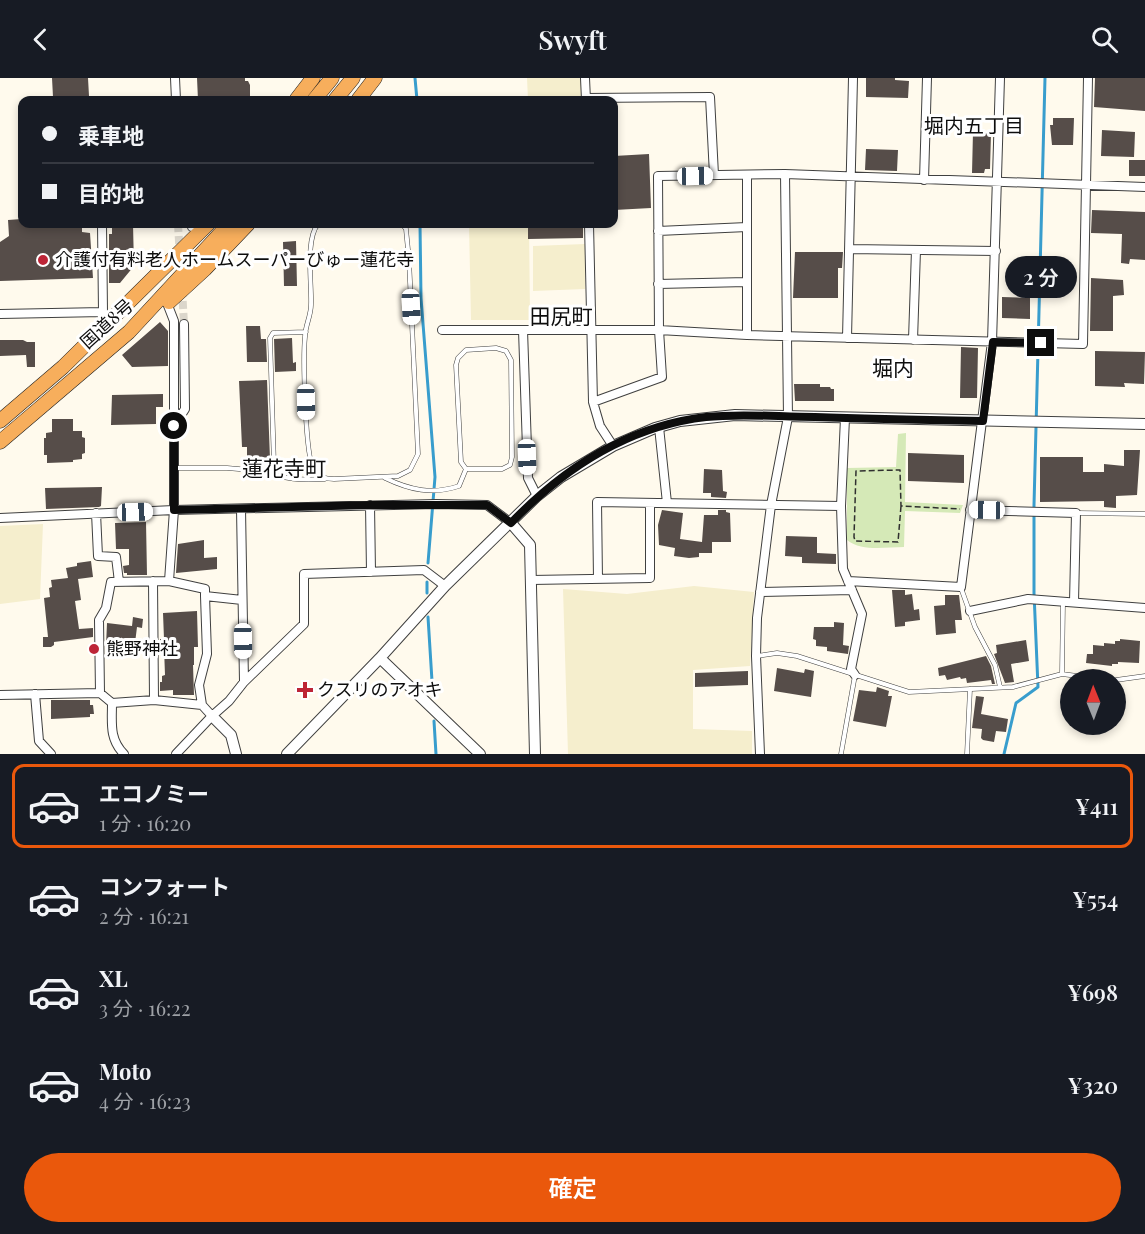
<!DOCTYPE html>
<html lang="ja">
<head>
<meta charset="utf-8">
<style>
  :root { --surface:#171b24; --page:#20242c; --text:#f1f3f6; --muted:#9ea1a6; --line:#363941; --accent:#ea580c }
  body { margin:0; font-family:"Playfair Display","Noto Sans JP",serif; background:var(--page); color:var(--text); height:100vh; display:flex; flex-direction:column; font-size:22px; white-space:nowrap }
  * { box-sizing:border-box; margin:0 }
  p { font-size:20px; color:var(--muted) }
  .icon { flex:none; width:33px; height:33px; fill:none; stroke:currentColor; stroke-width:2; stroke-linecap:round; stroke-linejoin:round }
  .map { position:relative; height:676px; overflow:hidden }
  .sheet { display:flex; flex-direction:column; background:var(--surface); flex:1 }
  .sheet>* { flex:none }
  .guide { position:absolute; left:18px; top:18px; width:600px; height:132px; border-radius:12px; box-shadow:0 3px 9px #0003; display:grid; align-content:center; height:132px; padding:0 24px; background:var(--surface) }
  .needle { width:39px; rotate:359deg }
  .fabs { position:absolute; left:1060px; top:591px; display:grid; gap:12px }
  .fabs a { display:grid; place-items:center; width:66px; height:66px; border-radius:50%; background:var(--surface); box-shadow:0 3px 9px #0003; font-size:30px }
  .end { position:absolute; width:27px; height:27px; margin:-14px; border:8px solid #0d0d0d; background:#fff; box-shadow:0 0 0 3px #fff }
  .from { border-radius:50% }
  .bubble { position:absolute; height:42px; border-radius:21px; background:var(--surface); box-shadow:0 3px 9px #0003; font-size:20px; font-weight:600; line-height:42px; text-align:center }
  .car { position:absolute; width:18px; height:36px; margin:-18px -9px; border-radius:8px; box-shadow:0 0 4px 2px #0007; background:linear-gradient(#fff 24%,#345 0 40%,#fff 0 76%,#345 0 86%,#fff 0) }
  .guide b { display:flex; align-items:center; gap:21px; height:57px; font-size:22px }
  .guide b+b { border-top:2px solid var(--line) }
  .guide i { width:15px; height:15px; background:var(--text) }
  ul { padding:10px 0 0; list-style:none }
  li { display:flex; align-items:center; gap:18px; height:84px; margin:0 12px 9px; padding:0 12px; border:3px solid transparent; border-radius:12px }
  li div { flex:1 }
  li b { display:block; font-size:22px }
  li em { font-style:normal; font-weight:600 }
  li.current { border-color:var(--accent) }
  li>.icon { width:54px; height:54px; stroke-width:1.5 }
  .primary-button { display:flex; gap:12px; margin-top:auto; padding:12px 24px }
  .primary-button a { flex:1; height:69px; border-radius:36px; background:var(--accent); color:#fff; font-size:24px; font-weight:600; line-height:69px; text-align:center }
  header { display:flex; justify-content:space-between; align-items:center; height:78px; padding:0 24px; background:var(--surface); font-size:27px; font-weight:600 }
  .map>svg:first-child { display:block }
</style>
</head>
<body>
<header><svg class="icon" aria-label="back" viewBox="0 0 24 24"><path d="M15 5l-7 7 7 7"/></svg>Swyft<svg class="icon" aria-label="search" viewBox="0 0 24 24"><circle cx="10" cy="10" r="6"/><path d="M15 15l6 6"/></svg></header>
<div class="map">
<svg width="1145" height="676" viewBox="0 0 1145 676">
  <rect width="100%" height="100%" fill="#fffaed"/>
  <path fill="#f5eecd" d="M527,0H584V22H528Z
    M469,146H529L530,242H471Z
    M585,166V211L533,213V168Z
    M43,446L40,521L0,526V448Z
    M694,508L754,514L750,588L693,592V651L752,653V676H568L563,511L627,516Z"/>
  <path fill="#d5e9b7" d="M906,355L905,424L963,427L960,435L905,433L904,469C886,469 862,474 847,462V390L896,389L898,356Z"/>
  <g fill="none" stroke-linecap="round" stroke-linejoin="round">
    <path stroke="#389dcd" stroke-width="3" d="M415,0L417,22
      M420,146L421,220L435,399L428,485
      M427,504V515
      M428,539L433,619
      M434,643L436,676
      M1004,676L1016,625L1038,609L1034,515V427L1045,0"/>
  </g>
  <path fill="#564d49" d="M52,0H88L89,18L53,19Z
    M197,0H245V3H248L250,7V22H198Z
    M866,0H895V2L909,3L908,20L866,19Z
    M1095,0H1145V33L1094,29Z
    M1053,40H1074L1073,67H1052L1050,47H1053Z
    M1102,52L1135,54L1134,79L1101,78Z
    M973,54L991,55L990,91H985L984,95H972Z
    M866,71L898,72L897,93L865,92Z
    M649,76L651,130L614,132V78Z
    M1129,82H1145V98H1129Z
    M1092,132L1145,134V182L1130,181L1129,186L1121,185L1122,156L1091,155Z
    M22,141V146H77V148H82V154L90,155L93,200L0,203V164L9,158L8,142Z
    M112,146H133L134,188L120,205H109V156H112Z
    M528,146H583V160L528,161Z
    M296,163L297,208H284L283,164Z
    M795,174H843L842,190H838V220H793Z
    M1091,200L1123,202L1124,217L1113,218V253H1090Z
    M1002,219L1030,220V241L1002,240Z
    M160,244L168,253V288L132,289L122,277Z
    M246,248H260L261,261H266L267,284H247Z
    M292,260L293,285L296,284V293L275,294L274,261Z
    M0,262H23L27,264H35V289H27L26,277L0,278Z
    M961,269L978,270L977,320H960Z
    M1095,273L1145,274L1144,306L1124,305L1125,309L1095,308Z
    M267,302L270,381H247V369H242L239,303Z
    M794,306H820V309H830L831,311H834V323H795Z
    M163,316V329H156V346L111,347L112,317Z
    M52,341H73V353H82V359L85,360V375L82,376V381L73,382V384L47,385V377H44V360H46V355L52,354Z
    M1124,372H1140L1137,417L1116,418V430L1104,429V423L1040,424V379H1083V394H1104V386L1124,388Z
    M908,375L964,377V405L908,403Z
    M704,391L722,392L723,413L727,414L726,420L711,419V415H703Z
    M102,409L101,428L99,429L46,431L45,410Z
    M662,432L683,435L680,461L702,464L704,437H718V432H726V434L730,435L731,464H712V475H699V479L689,480L674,478L675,470L659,467L658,447Z
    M146,444L147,497H127V495H124L123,488L129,487V471H116L115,445Z
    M786,458L817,459V475L836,476V486L802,485V479L785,478Z
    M204,462V480L217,479V491L176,495L178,466Z
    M91,483L93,499L78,501L81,522L75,523L79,551L93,550V559L54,564V567L51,569H43V559H48L44,520L50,519L49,510L52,509L51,502L68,500L66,490L77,488V485Z
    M892,512H905V517L912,516L914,532L919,531L920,542L905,544V548L895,549Z
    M945,517H959L962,542H955L956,555L936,557L934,528L945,527Z
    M197,533L198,569H194V587H193L194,617H173V612L160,613V604H162V598L165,597L164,570H160V561H164L163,535Z
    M133,539L143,541L142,550L137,549L134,573L106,568L107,545L132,548Z
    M834,544L844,545L843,567L849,568L848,576L827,573V569L816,568V562L813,561L814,549H834Z
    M1120,561L1140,563L1139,585L1118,584V586H1112V588L1086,585L1087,576H1093V567L1104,568V565L1115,566V563H1120Z
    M1026,562L1029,583L1011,586L1014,604L1005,605L994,576L997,575L996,567Z
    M986,578L991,588L995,606H992L991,602L967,605L966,600L961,601L960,599L947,602L945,597L939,598L938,590Z
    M777,590L804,595L805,591L814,593L811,619L774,613Z
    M748,593V607L695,609V595Z
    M877,609L889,613L888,618H892L886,649L853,643L859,612L876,614Z
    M976,618L984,619L981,636L1008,641L1006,654L996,653L994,664L983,662L981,660L982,651L972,650Z
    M51,622H90V627H93L94,636H90V639L51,641Z"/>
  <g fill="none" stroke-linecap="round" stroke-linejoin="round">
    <path stroke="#dbd6cb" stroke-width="8" stroke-dasharray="8 4" stroke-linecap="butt" d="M178,146L181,198
      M182,211L184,246"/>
    <g stroke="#404040" stroke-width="5">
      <path id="service" d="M318,146C305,161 312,207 311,227C311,238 305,248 305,259C303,278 305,380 314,392C318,399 326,401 334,401L398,398L410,392L418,376L409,182L406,151L402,146
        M496,270L506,273L511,282L512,379L510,387L502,391H466L461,384L456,287L458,280L466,272Z
        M174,390H227L262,393L271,390L274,387L270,260L273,255L306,254
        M263,393C285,402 301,402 325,401
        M385,400C410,412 432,417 459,408L466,391
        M1077,435L1145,436
        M961,510L975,549L995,587L1000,609
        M1063,524L1062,596L1108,602
        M757,578L777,575L797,578L909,614L1013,609L1062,596
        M1116,602L1145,598
        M841,676L855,597
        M967,676L970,611"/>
    </g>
    <g stroke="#404040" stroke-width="10">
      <path id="minor" d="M175,0L176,22
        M585,0L586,22
        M586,20L710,19L714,97
        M747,97V257
        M924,102L927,0
        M102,146L103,234
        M192,146V149
        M589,146L593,324L600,348L613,368
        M658,153L747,149
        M849,171L996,173
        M658,206L747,204
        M167,225L174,243V348
        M0,236L103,234L111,242
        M442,252H659L747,257L1083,266L1088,0
        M523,252L528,400L537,418
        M847,260L853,0
        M913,262L916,172
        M593,324L662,299L659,252L658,98L785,96L1145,109
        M659,349L667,425
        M370,427L371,494
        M841,428L843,491L862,536L851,591L855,597
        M970,432L1076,435L1074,524
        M96,435L98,478L116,479L119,504
        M0,440L174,432L436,426L487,427L511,445
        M598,501L597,424L841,428L845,340
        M531,502L650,500V425
        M153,503L154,622
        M169,503L174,432V348L185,331L184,246
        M848,503L961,509L992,264L1000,0
        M760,514L852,512
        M970,533L1028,521L1145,530
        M244,604L304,546V496L424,492L445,508
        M100,615L99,542L106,530L111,504L169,503L205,511V518L242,522
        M35,616L39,663L51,676
        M0,617L100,615L112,625C112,645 109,661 124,676
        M112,625L154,622L202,627L212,638L229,623L244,604L241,431
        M202,627L199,607L207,576L205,518
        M176,676L212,638
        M760,676L756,578L757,540L771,427L788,339L785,96"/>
    </g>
    <g stroke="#404040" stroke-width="12">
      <path id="tertiary" d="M511,445L530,467L535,676
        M380,580L480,676
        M212,638L231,657L236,676
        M287,676L380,580L445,508L537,418L561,399L613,368L655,350L680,343L735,337L1145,346"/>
    </g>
    <g stroke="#1e1e1e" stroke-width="15">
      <path id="trunk" d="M296,22L313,0
        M314,22L332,0
        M335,22L353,0
        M358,22L375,0
        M169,224L205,191L248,146
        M0,343L63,289L208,146
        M0,364L129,254L229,146"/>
    </g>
    <path stroke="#2f2f2f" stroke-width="1.5" stroke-dasharray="6 3" stroke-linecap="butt" d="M901,428L898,464L855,463L854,459L856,393L900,392L901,428L960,431"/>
    <use href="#service" stroke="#fff" stroke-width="4"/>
    <use href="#minor" stroke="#fff" stroke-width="8"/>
    <use href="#tertiary" stroke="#fff" stroke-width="10"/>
    <use href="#trunk" stroke="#f7ae5c" stroke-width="14"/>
  </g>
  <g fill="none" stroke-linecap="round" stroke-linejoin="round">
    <path stroke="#0d0d0d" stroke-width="8" d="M174,348V432L370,427H487L511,445C564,390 628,348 706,339C742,335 779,339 815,339C871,341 927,342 983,343L993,264L1041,265"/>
  </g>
  <g fill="#bd2537" stroke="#fff" stroke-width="2">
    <circle cx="43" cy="182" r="6"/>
    <circle cx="94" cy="571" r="6"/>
    <path d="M302 603h6v6h6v6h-6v6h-6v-6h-6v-6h6z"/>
  </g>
  <g text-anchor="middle" stroke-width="6" stroke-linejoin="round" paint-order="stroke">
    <g font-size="18" fill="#0d0d0d" stroke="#fff" text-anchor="start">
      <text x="55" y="188">介護付有料老人ホームスーパーびゅー蓮花寺</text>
      <text x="106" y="577">熊野神社</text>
      <text x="317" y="618">クスリのアオキ</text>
    </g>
    <g font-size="18" fill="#0d0d0d" stroke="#fff">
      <text transform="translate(107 246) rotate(-42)" y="6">国道8号</text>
    </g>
    <g font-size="20" fill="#0d0d0d" stroke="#fff">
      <text x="974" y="55">堀内五丁目</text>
    </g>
    <g font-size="21" fill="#0d0d0d" stroke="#fff">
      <text x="561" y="246">田尻町</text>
      <text x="893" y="298">堀内</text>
      <text x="284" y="398">蓮花寺町</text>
    </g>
  </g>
</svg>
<div class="fabs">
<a><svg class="needle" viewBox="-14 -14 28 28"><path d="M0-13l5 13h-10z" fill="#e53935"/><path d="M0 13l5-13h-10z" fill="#9ea1a6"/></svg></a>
</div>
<i class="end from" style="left:174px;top:348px"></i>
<i class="end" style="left:1041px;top:265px"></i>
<div class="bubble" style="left:1005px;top:178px;width:72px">2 分</div>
<i class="car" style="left:695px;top:98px;rotate:89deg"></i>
<i class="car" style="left:411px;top:229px;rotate:177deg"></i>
<i class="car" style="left:306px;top:324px;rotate:179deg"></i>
<i class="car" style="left:527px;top:379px;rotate:178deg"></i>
<i class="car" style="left:987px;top:432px;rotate:271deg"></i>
<i class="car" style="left:135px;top:434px;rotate:88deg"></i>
<i class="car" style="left:243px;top:563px;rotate:179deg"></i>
<div class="guide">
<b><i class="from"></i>乗車地</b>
<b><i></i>目的地</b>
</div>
</div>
<section class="sheet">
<ul>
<li class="current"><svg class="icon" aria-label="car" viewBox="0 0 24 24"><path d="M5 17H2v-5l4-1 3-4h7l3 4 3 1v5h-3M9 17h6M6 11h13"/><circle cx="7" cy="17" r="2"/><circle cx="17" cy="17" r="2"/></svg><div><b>エコノミー</b><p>1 分 · 16:20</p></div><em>¥411</em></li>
<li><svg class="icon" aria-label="car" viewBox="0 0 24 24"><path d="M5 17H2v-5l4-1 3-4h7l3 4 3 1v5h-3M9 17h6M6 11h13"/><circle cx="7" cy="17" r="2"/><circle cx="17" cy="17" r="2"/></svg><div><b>コンフォート</b><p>2 分 · 16:21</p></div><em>¥554</em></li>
<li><svg class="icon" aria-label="car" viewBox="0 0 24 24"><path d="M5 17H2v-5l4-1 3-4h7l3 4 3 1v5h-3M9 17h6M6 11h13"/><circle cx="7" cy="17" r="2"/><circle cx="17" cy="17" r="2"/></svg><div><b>XL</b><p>3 分 · 16:22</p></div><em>¥698</em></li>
<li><svg class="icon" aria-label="car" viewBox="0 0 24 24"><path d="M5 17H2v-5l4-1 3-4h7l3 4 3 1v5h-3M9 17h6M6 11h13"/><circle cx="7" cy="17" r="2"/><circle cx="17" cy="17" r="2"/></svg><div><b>Moto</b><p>4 分 · 16:23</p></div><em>¥320</em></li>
</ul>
<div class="primary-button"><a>確定</a></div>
</section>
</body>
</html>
